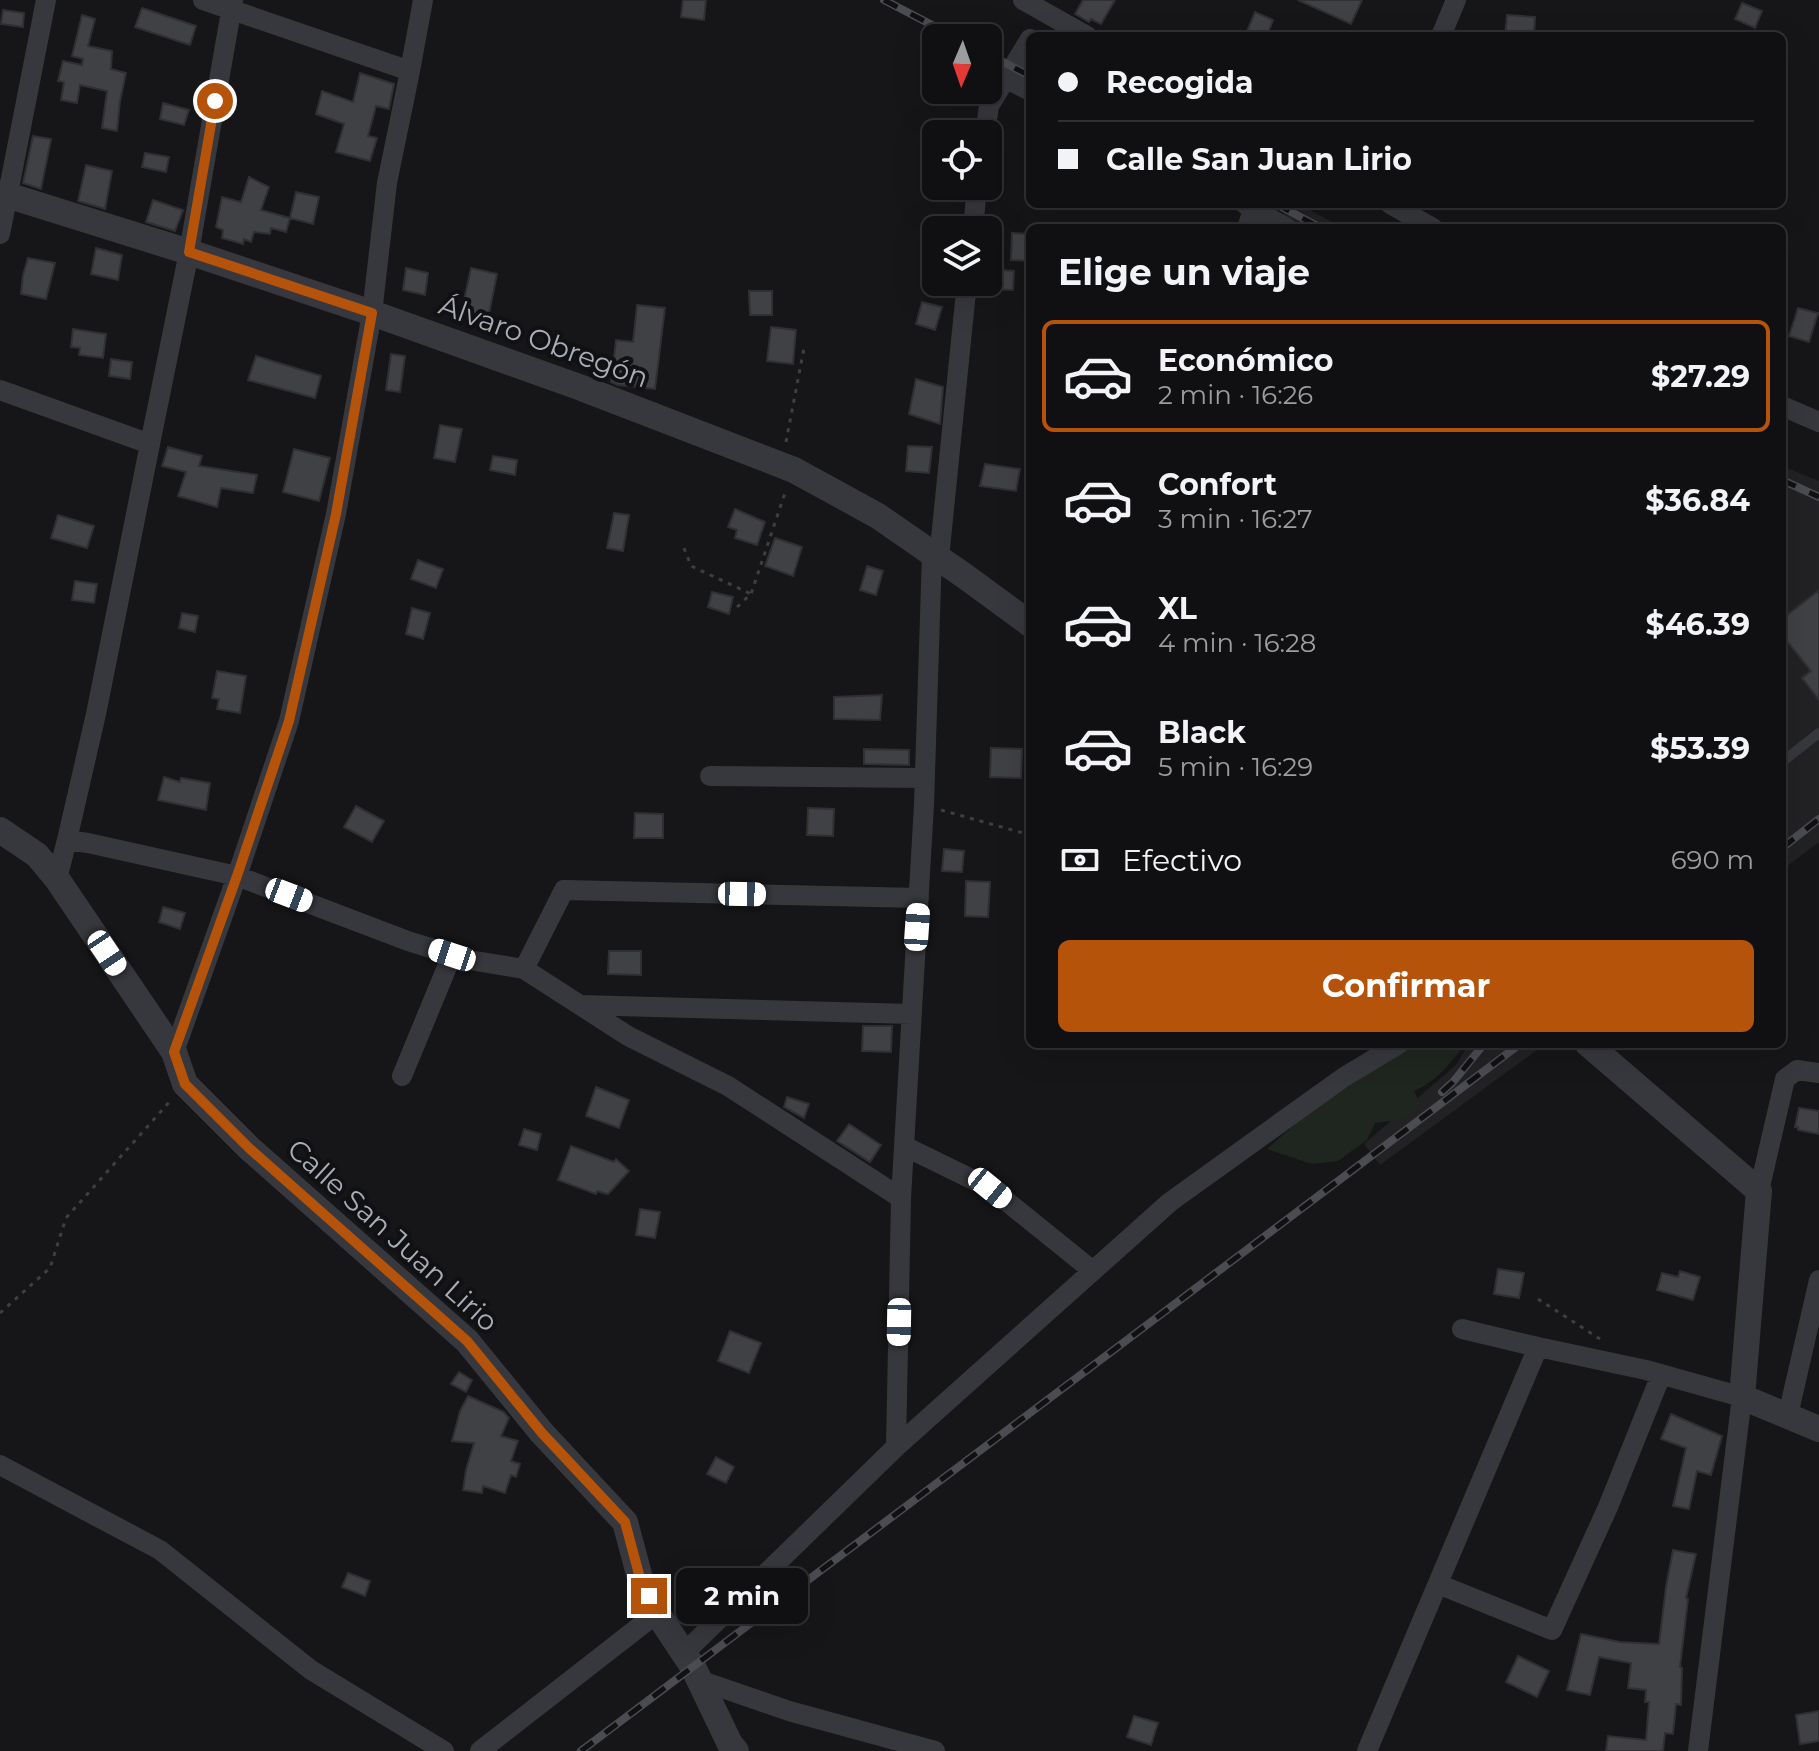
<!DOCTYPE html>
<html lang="es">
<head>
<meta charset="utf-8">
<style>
  :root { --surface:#101012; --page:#1e1e20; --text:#f1f3f6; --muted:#9c9d9f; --line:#303032; --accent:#b45309 }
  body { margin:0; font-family:Montserrat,sans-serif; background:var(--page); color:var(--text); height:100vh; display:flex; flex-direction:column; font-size:30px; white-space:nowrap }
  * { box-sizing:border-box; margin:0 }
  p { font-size:26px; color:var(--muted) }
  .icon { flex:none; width:44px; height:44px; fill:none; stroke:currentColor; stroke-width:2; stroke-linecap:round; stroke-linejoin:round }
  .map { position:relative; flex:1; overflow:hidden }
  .drawer { position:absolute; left:1026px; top:224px; width:760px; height:824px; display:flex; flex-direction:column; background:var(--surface); border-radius:12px; box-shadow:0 8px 32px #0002,0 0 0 2px var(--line) }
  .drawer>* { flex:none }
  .top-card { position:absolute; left:1026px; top:32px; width:760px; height:176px; border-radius:12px; box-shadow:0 8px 32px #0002,0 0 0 2px var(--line); display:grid; align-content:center; height:176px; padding:0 32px; background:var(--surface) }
  .needle { width:52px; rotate:182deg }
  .tools { position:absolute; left:922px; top:24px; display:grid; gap:16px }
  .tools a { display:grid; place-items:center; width:80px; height:80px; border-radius:12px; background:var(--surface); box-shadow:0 8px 32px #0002,0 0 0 2px var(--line); font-size:40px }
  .end { position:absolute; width:36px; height:36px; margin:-18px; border:10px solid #b45309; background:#fff; box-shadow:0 0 0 4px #fff }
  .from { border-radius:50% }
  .bubble { position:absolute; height:56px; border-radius:12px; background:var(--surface); box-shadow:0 8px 32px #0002,0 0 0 2px var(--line); font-size:26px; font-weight:700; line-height:56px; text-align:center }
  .car { position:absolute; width:24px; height:48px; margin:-24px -12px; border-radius:10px; box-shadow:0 0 6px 2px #0007; background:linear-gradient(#fff 24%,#345 0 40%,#fff 0 76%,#345 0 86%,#fff 0) }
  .top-card b { display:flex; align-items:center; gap:28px; height:76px; font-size:30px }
  .top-card b+b { border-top:2px solid var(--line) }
  .top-card i { width:20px; height:20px; background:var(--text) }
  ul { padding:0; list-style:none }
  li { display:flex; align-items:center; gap:24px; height:112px; margin:0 16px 12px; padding:0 16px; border:4px solid transparent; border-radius:12px }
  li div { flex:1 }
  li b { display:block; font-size:30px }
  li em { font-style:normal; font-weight:700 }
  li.selected { border-color:var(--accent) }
  li>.icon { width:72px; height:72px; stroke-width:1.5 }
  h2 { padding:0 32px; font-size:36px; line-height:96px }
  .pay { display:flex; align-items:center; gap:20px; height:88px; padding:0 32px; font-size:30px }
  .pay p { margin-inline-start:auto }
  .button { display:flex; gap:16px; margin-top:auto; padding:16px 32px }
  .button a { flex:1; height:92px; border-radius:12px; background:var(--accent); color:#fff; font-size:32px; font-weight:700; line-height:92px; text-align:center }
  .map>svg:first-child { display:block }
</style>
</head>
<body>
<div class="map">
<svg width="1819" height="1751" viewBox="0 0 1819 1751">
  <rect width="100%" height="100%" fill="#161618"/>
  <path fill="#222225" d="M1289,204H1299L1343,228H1292L1280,221Z
    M1782,466L1819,481V842L1782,870Z
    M1469,1044H1545L1380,1165L1364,1144L1456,1065Z"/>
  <path fill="#1e261f" d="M1413,1044H1465C1450,1064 1437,1081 1414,1091L1420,1103L1404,1119L1375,1123L1367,1140L1338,1161L1312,1164L1267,1149L1316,1106Z"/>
  <path fill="#404145" stroke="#303034" stroke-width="2" d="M683,0H706L704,20L681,17Z
    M1083,0H1115L1101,24L1091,19L1089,22L1075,14Z
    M1298,0H1362L1351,24Z
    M1742,3L1762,11L1755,28L1735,19Z
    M142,8L196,26L190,45L135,27Z
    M3,10L24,13L23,27L1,24Z
    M1255,12L1273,20L1267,36H1245Z
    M82,15L95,19L88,46L112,51L111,69L126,73L120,101L117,131L102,128L107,91L80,85L77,103L61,100L64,82L58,81L63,61L82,65L83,59L72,56Z
    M1507,15L1535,17L1534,36H1505Z
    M360,73L394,84L389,109L376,106L368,136L377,138L370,161L336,152L344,124L316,114L322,91L353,102Z
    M163,103L189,110L184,125L160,119Z
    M33,136L51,139L41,189L23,183Z
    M145,153L169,157L166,172L142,167Z
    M86,165L112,171L105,209L78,201Z
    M249,177L269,187L261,210L290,218L286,232L271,228L270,234L254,232L251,242L244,239L243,244L222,238L223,230L216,227L222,197L241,202Z
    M296,192L319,197L313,224L290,218Z
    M153,200L183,210L175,231L146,222Z
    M1012,233L1030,234V261L1011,260Z
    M96,248L122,255L118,280L91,274Z
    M28,258L55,263L46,299L21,294L23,275Z
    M406,268L428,273L425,295L403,290Z
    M471,268L497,274L487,324L460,319Z
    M988,269L1014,271L1013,290L988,289Z
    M749,291H772V315H750Z
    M922,302L942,307L935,330L916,324Z
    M637,305L665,308L655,389L618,385L611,382L616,340L633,342Z
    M1798,308L1818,313L1809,342L1789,336Z
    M771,327L796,330L793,364L767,361Z
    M73,329L106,334L103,358L79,355L80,348L71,347Z
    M391,354L405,356L400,392L386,390Z
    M256,356L321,376L315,398L248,380Z
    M111,359L132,362L130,379L109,376Z
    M916,379L943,387L940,424L909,414Z
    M440,425L462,429L455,462L434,458Z
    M908,446L932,447L929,473L906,471Z
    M168,447L202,456L199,466L257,475L253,493L221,488L217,507L178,496L186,472L162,466Z
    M294,449L330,458L319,501L283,492Z
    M493,456L517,460L515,475L490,470Z
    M985,464L1020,469L1016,491L980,486Z
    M735,509L765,522L757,545L735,538L737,530L728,527Z
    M614,513L629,515L623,551L607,548Z
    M58,515L94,526L87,548L51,538Z
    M775,538L802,547L793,576L765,566Z
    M418,560L443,569L436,588L411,579Z
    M867,566L883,571L876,595L860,590Z
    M75,581L97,584L94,603L72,600Z
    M1819,590V700L1802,678L1811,671L1782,635V619Z
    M712,592L733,597L729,614L708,607Z
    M412,608L430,613L423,639L406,634Z
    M182,613L198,616L195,632L179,628Z
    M217,671L246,676L240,713L217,709L219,699L212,698Z
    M882,695L880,720L834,719V697Z
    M991,748L1022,749L1021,778L990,777Z
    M864,749L909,750V765L864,764Z
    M164,777L180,782L181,778L210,783L206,810L158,800Z
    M356,806L384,821L372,842L344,827Z
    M808,808L834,809L833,836L807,835Z
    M635,813L663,814V838H634Z
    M944,849L964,851L962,872L942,871Z
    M966,881L990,882L988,917L965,916Z
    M163,907L185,913L180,929L159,922Z
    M609,951H641V975L608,974Z
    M863,1026H892L891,1052L862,1051Z
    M596,1087L629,1100L619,1128L586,1116Z
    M787,1097L809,1104L804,1118L784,1107Z
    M1799,1108L1819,1111V1134L1798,1130V1127H1795Z
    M849,1124L881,1145L870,1162L837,1141Z
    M524,1129L541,1134L537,1150L519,1145Z
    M571,1146L614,1162L616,1159L629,1171L608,1194L597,1191L596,1194L558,1180Z
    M640,1209L660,1212L655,1238L636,1235Z
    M1498,1269L1524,1273L1519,1298L1494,1294Z
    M1680,1271L1700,1277L1693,1300L1657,1290L1662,1273L1678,1277Z
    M730,1331L761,1343L749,1373L718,1361Z
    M459,1372L472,1380L466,1392L451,1384Z
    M468,1396L504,1412L509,1418L501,1436L518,1441L511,1461L520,1464L516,1477L511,1475L505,1493L483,1486L482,1493L463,1490L466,1470L474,1443L452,1441L460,1411Z
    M1671,1414L1722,1436L1711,1475L1697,1471L1689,1509L1673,1506L1686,1448L1661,1439Z
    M716,1457L734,1467L726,1483L707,1474Z
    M1673,1550L1696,1554L1686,1598L1688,1599L1680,1667L1682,1668L1681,1705L1676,1704L1673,1734L1665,1733L1663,1751H1606L1608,1736L1646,1740L1649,1702H1645L1646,1690L1628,1688L1631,1663L1599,1657L1590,1695L1567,1690L1581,1634L1620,1642L1659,1644L1666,1587Z
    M348,1573L370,1581L365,1596L342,1587Z
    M1518,1656L1549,1671L1537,1697L1506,1682Z
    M1819,1711V1741L1800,1744L1796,1715Z
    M1134,1716L1158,1723L1151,1745L1127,1737Z"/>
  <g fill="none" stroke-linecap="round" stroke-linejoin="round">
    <path stroke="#3d3f44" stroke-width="3" stroke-dasharray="4 6" stroke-linecap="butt" d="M786,442L804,348
      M684,548L691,566L751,594
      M737,607L751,594L786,490
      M941,810L1030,835
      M1538,1299L1600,1339
      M0,1313L50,1268L66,1218L172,1099"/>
    <path stroke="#37383d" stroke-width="10" d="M1782,762L1819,733"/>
    <path stroke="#37383d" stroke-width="20" d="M203,0L410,71L423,0
      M1023,0L1087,36
      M1441,36L1456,0
      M1005,78L1030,91
      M985,134L989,106L1030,39
      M1245,204L1287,228
      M1390,204L1433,228
      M1247,228L1255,204
      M973,230L977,186
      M0,234L46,0
      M0,390L150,444
      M1782,406L1819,422
      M939,558L967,282
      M710,776L925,778
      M67,840L88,843L237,876L408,941L469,960L524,969L628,1036L728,1086L901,1198
      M57,879L67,840L96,714L150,444L189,252L233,0
      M524,969L564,890L919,898
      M580,1005L912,1014
      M174,1052L237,876L289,721L336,514L372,313L387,183L410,71
      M402,1076L452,955
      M904,1146L990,1188L1093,1271
      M1759,1191L1785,1079L1797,1070L1819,1073
      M1462,1329L1538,1347
      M1788,1415L1819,1280
      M896,1447L901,1198L924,805L932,553
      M0,1465L160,1550L311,1670L444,1751
      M1438,1584L1552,1630L1608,1507L1661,1375
      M684,1653L896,1447L1170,1202L1344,1077L1399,1044
      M699,1680L789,1711L935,1751
      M480,1751L657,1613
      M1367,1751L1538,1347L1646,1370L1742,1397L1698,1751"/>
    <path stroke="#37383d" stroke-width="26" d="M0,193L189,252L372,313L579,387L794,470L878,516L966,577L1030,624
      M0,830L37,855L57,879L174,1052L185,1084L249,1148L467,1341L542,1433L625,1522L640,1578L657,1613L693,1667L730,1744L736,1751
      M1588,1044L1759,1191L1742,1397L1819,1429"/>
    <g stroke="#4a4c52" stroke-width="8">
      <path id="rail" d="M884,0L957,38
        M988,54L1030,76
        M1276,204L1321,228
        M1782,480L1819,497
        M1782,848L1819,819
        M1442,1092L1453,1082L1484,1044
        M581,1751L1520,1044"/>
    </g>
    <use href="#rail" stroke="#111113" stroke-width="5" stroke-dasharray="15" stroke-linecap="butt"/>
  </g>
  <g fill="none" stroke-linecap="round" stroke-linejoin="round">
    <path stroke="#b45309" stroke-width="10" d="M215,101L189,252L372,313L336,514L289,721L237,876L174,1052L185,1084L249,1148L467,1341L542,1433L625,1522L640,1578L649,1596"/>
  </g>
  <g text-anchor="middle" stroke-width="8" stroke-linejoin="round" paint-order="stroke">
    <g font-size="28" fill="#a8adb8" stroke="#111113">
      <text transform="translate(544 341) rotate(20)" y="10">Álvaro Obregón</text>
      <text transform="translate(393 1235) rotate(42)" y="10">Calle San Juan Lirio</text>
    </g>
  </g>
</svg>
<div class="tools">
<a><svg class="needle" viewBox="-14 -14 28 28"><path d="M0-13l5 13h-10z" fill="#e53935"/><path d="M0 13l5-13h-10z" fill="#9c9d9f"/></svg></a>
<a><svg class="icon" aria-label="locate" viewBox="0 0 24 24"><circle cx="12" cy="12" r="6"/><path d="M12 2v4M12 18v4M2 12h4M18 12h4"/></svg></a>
<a><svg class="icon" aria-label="layers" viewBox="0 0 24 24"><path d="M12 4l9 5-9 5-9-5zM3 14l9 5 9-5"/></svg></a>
</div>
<i class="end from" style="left:215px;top:101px"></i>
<i class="end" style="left:649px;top:1596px"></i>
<div class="bubble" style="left:676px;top:1568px;width:132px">2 min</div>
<i class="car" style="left:742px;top:894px;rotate:91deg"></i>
<i class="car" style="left:289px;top:895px;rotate:111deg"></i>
<i class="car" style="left:917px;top:927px;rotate:4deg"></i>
<i class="car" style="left:107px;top:953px;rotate:146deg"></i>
<i class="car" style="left:452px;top:955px;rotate:288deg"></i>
<i class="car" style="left:990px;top:1188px;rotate:129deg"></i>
<i class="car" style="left:899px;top:1322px;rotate:181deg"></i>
<div class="top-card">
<b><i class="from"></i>Recogida</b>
<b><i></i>Calle San Juan Lirio</b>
</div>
<section class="drawer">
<h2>Elige un viaje</h2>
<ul>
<li class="selected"><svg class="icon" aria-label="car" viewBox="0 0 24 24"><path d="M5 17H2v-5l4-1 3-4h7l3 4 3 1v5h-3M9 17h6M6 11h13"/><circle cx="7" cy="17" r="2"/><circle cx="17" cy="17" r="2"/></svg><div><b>Económico</b><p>2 min · 16:26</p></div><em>$27.29</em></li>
<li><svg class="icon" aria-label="car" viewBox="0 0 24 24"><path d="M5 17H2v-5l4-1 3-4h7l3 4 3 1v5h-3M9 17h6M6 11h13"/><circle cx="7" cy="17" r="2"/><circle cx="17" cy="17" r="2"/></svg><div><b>Confort</b><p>3 min · 16:27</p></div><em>$36.84</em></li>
<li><svg class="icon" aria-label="car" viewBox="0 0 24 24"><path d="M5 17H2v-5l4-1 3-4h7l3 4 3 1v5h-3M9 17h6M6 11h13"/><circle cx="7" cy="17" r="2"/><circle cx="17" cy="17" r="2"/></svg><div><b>XL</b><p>4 min · 16:28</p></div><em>$46.39</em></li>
<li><svg class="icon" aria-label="car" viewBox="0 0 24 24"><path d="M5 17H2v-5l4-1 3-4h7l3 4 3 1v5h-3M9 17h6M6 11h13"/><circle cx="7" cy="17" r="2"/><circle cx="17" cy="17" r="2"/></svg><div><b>Black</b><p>5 min · 16:29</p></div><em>$53.39</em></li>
</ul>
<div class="pay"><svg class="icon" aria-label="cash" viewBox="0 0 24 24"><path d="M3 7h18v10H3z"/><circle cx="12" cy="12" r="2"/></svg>Efectivo<p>690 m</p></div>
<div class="button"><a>Confirmar</a></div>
</section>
</div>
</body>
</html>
